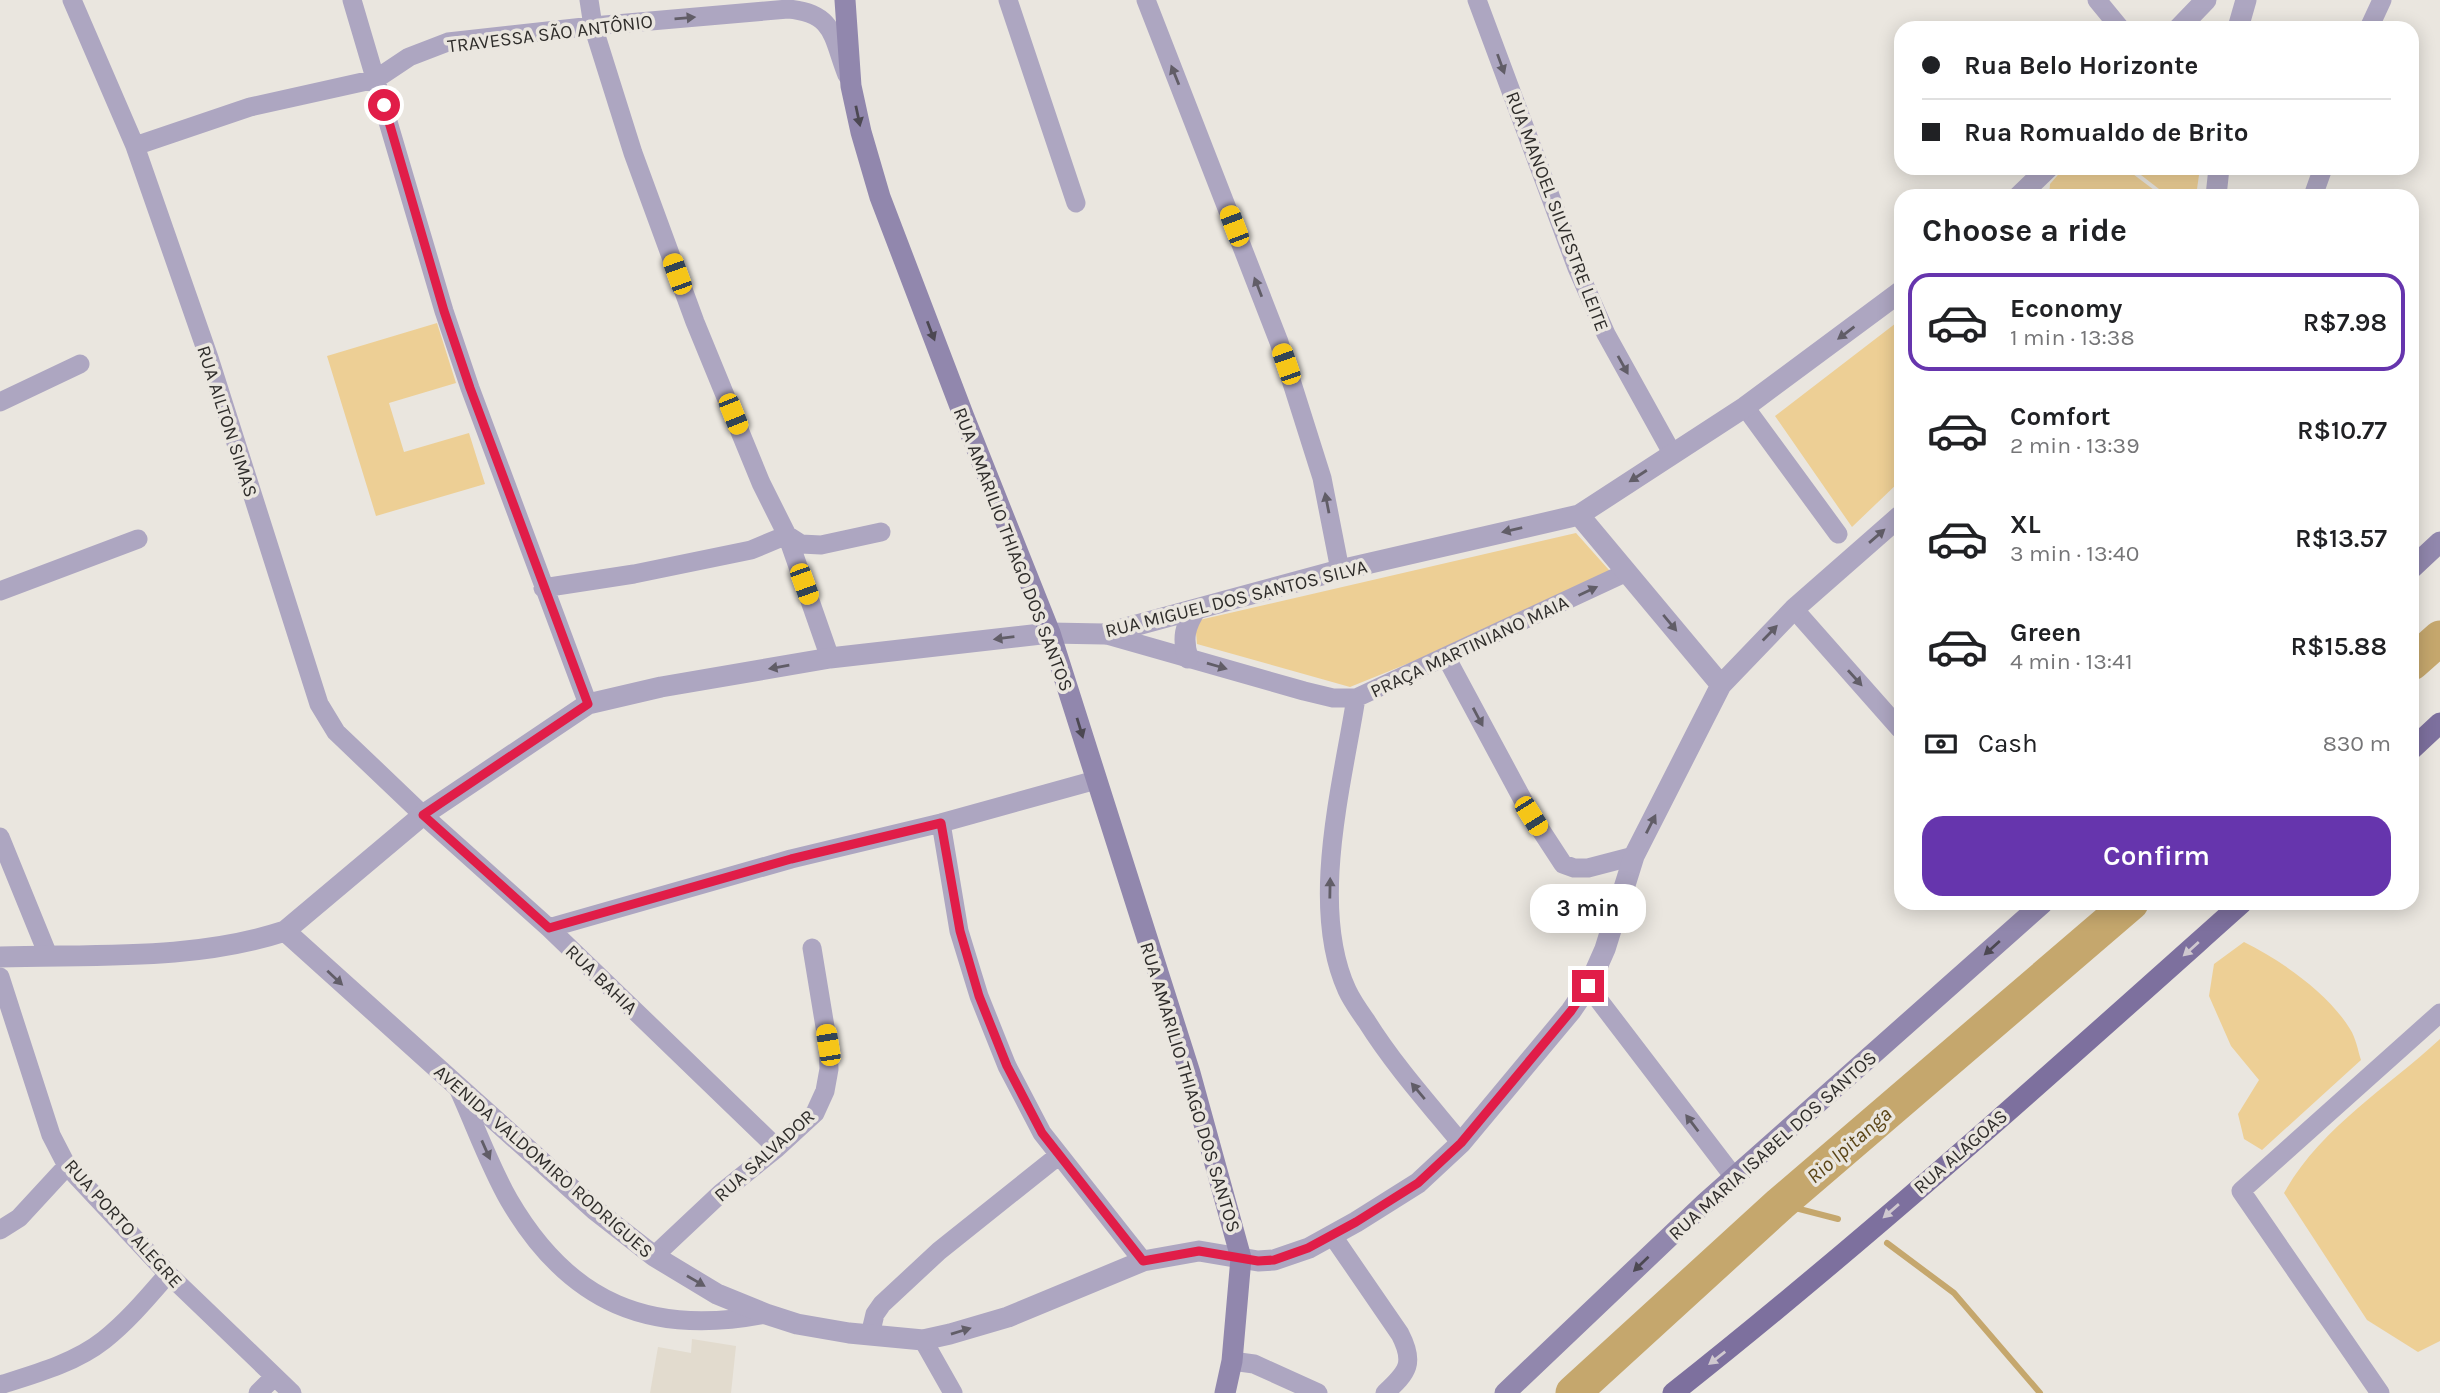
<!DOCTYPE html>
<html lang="en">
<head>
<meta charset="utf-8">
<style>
  :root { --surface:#fff; --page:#f6f6f6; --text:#202124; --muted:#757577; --line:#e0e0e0; --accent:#6635ad }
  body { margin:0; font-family:Karla,sans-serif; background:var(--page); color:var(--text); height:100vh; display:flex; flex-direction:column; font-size:26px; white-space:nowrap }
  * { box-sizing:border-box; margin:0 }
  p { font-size:23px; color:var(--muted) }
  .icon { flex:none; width:38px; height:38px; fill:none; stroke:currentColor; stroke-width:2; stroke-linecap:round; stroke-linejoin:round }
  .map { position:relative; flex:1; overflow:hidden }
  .side { position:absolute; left:1894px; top:189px; width:525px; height:721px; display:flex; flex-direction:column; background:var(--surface); border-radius:21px; box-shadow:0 4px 18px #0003 }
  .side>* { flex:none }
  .banner { position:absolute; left:1894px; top:21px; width:525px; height:154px; border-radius:21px; box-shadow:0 4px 18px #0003; display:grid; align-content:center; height:154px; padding:0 28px; background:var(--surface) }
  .end { position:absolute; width:32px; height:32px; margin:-16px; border:9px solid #e11d48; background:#fff; box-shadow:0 0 0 4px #fff }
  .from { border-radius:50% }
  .bubble { position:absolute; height:49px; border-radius:21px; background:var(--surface); box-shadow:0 4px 18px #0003; font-size:23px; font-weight:600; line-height:49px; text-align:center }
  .car { position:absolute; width:21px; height:42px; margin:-21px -10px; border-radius:9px; box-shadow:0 0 5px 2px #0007; background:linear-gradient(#f5c518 24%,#345 0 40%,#f5c518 0 76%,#345 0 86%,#f5c518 0) }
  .banner b { display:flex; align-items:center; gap:24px; height:66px; font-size:26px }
  .banner b+b { border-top:2px solid var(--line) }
  .banner i { width:18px; height:18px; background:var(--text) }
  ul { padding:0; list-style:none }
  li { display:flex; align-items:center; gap:21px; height:98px; margin:0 14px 10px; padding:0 14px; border:4px solid transparent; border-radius:21px }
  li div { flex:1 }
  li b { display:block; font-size:26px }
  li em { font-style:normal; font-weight:600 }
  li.current { border-color:var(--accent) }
  li>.icon { width:63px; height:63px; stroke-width:1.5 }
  h2 { padding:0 28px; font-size:32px; line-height:84px }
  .pay { display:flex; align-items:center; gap:18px; height:77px; padding:0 28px; font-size:26px }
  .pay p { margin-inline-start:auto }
  .action { display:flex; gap:14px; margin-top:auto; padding:14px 28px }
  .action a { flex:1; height:80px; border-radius:21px; background:var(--accent); color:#fff; font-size:28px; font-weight:600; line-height:80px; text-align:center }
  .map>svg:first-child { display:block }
</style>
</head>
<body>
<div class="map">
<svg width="2440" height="1393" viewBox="0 0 2440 1393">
  <rect width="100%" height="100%" fill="#eae6df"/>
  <path fill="#e2dbce" d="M692,1339L736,1346L731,1393H650L658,1347L691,1353Z"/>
  <path fill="#edcf95" d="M2064,168H2125L2162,196H2049L2050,184Z
    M2132,168H2200L2196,196H2168Z
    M1900,320V481L1852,527L1775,416Z
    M437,323L456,383L389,403L404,452L469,433L485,484L376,516L327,356Z
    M1576,533L1617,579L1350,687L1197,644L1195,621Z
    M2244,942C2281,960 2329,994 2350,1029C2356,1038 2358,1051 2361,1060L2262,1150L2244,1139L2238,1114L2259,1080L2231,1046L2209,996L2214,964Z
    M2440,1039V1341L2418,1352L2367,1320L2284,1193C2321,1127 2386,1089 2440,1039Z"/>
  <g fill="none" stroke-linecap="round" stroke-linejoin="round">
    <path stroke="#c5a76d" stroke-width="6" d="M1780,1204L1838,1219
      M1887,1243L1954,1293L2040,1393"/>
    <path stroke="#c5a76d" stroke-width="35" d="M2412,663L2440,638
      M1573,1393L1780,1204L2131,903"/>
    <path stroke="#ada6c1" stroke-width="19" d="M72,0L135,146L209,358L319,704L336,732L423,815L549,928L777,1148
      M352,0L444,311L470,388L588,704
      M589,0L593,26L633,153L695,322L761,483L787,535L830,658
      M1008,0L1076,203
      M1146,0L1279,342L1322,478L1340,570
      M1477,0L1577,268L1606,334L1672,453
      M2097,0L2120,28
      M2369,28L2382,0
      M135,146L250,107L376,79L409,57L448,42L593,26L788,9C835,13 832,37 847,75
      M2313,196L2323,168
      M0,402L80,364
      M1745,407L1838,534
      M543,588L634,574L751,550L787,535L801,544L821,545L881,532
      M0,591L138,539
      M1794,609L1900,729
      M1104,634L1304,691L1333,698H1356L1627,572
      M1446,657L1531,815L1563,864L1574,868H1588L1634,856
      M1356,698C1342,786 1309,907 1347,990C1352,1001 1360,1012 1367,1022C1394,1065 1429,1104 1461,1143
      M941,823L959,931L979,996L1007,1066L1042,1133L1143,1261
      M0,837L48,955
      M549,928L791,859L941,823L1096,780
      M0,977L51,1135L67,1166L168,1274L292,1393
      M1588,986L1734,1177
      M458,1088C475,1125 489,1165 509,1200C569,1303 650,1337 766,1314
      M0,1230L19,1218L67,1166
      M1332,1235L1400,1334C1415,1363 1408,1372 1385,1393
      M654,1256L721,1193L777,1148L815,1113L825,1091L829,1069L828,1045L812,948
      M870,1335L875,1314L882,1304L939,1251L1058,1156
      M923,1340L953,1393
      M1232,1361L1254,1364L1318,1393
      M0,1385C35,1374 75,1363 104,1340C128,1321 148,1297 168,1274
      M258,1393L274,1377
      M2380,1393L2241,1191L2440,1013"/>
    <path stroke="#ada6c1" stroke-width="21" d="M2179,28L2206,0
      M2238,28L2246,0
      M2019,196L2048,168
      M2216,196L2219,168
      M1579,515L1721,685
      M1188,658C1182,638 1185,626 1196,609
      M285,931L595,1210L654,1256L717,1294L766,1314L797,1324L849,1333L923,1340L950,1334L1008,1317L1143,1261L1199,1251L1258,1261L1274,1260L1309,1248L1356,1222L1418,1183L1461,1143L1571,1011L1590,983L1605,949L1634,856L1721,685L1794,609L1900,516
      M0,957C95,954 193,961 285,931L423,815L588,704L661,687L830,658L1050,633L1104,634L1340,570L1579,515L1745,407L1900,292"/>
    <path stroke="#9187ad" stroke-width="21" d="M845,0L851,86L861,132L880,197L964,417L1050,633L1190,1073L1241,1258L1232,1361L1225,1393
      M2412,568L2440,542
      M1505,1393L1705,1203L2043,903"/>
    <path stroke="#7d709e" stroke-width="21" d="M2412,749L2440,723
      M1673,1393C1869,1238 2055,1070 2242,903"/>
  </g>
  <defs><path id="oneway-solid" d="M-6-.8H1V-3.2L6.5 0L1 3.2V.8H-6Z" transform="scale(1.75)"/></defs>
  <g fill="#615d67">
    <use href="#oneway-solid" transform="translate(685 18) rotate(-5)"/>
    <use href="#oneway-solid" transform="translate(1501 64) rotate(70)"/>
    <use href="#oneway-solid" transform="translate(1175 75) rotate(-112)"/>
    <use href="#oneway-solid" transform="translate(1258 287) rotate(-111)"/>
    <use href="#oneway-solid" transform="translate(1846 333) rotate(143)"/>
    <use href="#oneway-solid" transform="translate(1623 365) rotate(61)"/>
    <use href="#oneway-solid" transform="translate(1638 476) rotate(147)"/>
    <use href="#oneway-solid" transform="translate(1327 503) rotate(-101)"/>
    <use href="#oneway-solid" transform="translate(1512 530) rotate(167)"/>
    <use href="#oneway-solid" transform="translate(1877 536) rotate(-41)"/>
    <use href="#oneway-solid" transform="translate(1588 591) rotate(-25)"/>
    <use href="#oneway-solid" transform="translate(1670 623) rotate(50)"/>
    <use href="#oneway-solid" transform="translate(1770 633) rotate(-46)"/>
    <use href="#oneway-solid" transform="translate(1004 638) rotate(173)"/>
    <use href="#oneway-solid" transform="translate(1217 666) rotate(16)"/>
    <use href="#oneway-solid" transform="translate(779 667) rotate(170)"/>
    <use href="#oneway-solid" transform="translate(1855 678) rotate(48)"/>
    <use href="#oneway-solid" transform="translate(1478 717) rotate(62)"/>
    <use href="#oneway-solid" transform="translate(1651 824) rotate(-63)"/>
    <use href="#oneway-solid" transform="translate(1330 888) rotate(-89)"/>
    <use href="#oneway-solid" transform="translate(335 978) rotate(43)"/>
    <use href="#oneway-solid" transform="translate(1418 1091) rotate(-130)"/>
    <use href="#oneway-solid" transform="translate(1692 1123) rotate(-127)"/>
    <use href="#oneway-solid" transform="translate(486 1150) rotate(66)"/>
    <use href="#oneway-solid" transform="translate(696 1281) rotate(30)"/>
    <use href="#oneway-solid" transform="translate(961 1331) rotate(-17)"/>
  </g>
  <g fill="#4c4852">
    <use href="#oneway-solid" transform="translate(858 116) rotate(78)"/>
    <use href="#oneway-solid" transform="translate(931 331) rotate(69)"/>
    <use href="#oneway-solid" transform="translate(1080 728) rotate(73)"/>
    <use href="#oneway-solid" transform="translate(1992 948) rotate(138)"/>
    <use href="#oneway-solid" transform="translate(1641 1264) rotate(136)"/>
  </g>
  <g fill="#cfc8cf">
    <use href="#oneway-solid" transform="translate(2191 949) rotate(138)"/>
    <use href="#oneway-solid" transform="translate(1891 1211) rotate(139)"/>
    <use href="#oneway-solid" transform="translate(1717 1358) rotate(142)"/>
  </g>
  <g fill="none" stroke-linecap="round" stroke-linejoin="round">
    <path stroke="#e11d48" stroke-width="9" d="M384,105L444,311L470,388L588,704L423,815L549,928L791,859L941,823L960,931L979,996L1007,1066L1042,1133L1143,1261L1199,1251L1258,1261L1274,1260L1308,1248L1356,1222L1418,1183L1461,1143L1571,1011L1588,986"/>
  </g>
  <g text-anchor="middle" stroke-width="7" stroke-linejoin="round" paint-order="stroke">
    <g font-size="19" fill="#2f2d2b" stroke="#eae6df">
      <text transform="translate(550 33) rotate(-7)" y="7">TRAVESSA SÃO ANTÔNIO</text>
      <text transform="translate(1558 211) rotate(69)" y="7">RUA MANOEL SILVESTRE LEITE</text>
      <text transform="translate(228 421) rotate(72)" y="7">RUA AILTON SIMAS</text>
      <text transform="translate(1014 549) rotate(69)" y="7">RUA AMARILIO THIAGO DOS SANTOS</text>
      <text transform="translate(1236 598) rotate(-14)" y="7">RUA MIGUEL DOS SANTOS SILVA</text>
      <text transform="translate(1469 646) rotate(-25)" y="7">PRAÇA MARTINIANO MAIA</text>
      <text transform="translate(602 979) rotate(44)" y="7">RUA BAHIA</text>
      <text transform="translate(1191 1087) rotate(73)" y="7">RUA AMARILIO THIAGO DOS SANTOS</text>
      <text transform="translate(1772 1145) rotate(-42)" y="7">RUA MARIA ISABEL DOS SANTOS</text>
      <text transform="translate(1960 1151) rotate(-41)" y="7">RUA ALAGOAS</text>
      <text transform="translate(764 1155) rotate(-42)" y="7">RUA SALVADOR</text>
      <text transform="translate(544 1161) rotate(41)" y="7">AVENIDA VALDOMIRO RODRIGUES</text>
      <text transform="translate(124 1223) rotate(48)" y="7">RUA PORTO ALEGRE</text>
    </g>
    <g font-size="21" font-style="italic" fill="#5b4517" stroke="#eae6df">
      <text transform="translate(1849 1145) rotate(-41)" y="7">Rio Ipitanga</text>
    </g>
  </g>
</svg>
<i class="end from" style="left:384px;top:105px"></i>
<i class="end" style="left:1588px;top:986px"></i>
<div class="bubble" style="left:1530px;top:884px;width:116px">3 min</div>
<i class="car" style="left:1234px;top:226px;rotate:339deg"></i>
<i class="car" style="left:677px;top:274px;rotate:340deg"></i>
<i class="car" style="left:1286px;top:364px;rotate:341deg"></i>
<i class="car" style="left:733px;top:414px;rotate:158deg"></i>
<i class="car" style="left:804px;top:584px;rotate:160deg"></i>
<i class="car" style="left:1531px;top:816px;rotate:148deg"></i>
<i class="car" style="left:828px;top:1045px;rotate:351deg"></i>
<div class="banner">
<b><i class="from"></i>Rua Belo Horizonte</b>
<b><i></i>Rua Romualdo de Brito</b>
</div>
<section class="side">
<h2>Choose a ride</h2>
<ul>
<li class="current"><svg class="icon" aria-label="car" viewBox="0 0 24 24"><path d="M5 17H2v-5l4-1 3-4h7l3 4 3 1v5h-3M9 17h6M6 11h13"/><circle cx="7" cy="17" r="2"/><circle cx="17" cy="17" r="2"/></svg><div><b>Economy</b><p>1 min · 13:38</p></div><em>R$7.98</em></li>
<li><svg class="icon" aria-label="car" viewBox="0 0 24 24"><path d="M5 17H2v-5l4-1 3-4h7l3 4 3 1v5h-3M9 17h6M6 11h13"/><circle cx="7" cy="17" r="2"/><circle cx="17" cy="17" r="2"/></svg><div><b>Comfort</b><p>2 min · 13:39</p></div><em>R$10.77</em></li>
<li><svg class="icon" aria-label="car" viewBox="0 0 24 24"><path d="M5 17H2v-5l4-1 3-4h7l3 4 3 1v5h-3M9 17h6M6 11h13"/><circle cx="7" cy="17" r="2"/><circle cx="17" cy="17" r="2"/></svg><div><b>XL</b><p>3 min · 13:40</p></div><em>R$13.57</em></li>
<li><svg class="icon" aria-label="car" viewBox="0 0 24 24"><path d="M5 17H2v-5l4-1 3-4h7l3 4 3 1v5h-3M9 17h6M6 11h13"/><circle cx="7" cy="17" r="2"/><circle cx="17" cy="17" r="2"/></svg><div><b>Green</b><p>4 min · 13:41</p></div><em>R$15.88</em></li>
</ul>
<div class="pay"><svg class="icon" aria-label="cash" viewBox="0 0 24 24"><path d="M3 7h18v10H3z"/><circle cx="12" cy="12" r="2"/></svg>Cash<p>830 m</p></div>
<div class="action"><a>Confirm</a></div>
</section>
</div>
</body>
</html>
